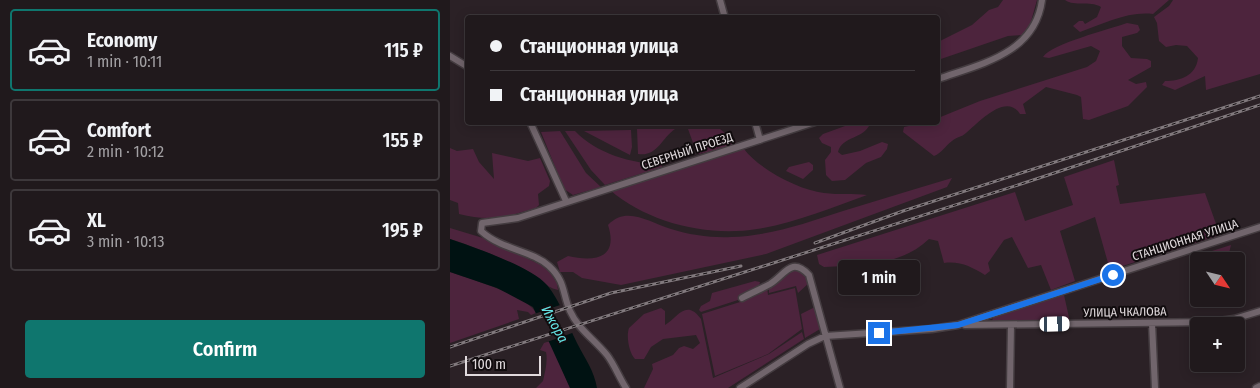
<!DOCTYPE html>
<html lang="en">
<head>
<meta charset="utf-8">
<style>
  :root { --surface:#20191c; --page:#282225; --text:#f1f3f6; --muted:#a2a0a3; --line:#3d383b; --accent:#0f766e }
  body { margin:0; font-family:"Fira Sans Condensed",sans-serif; background:var(--page); color:var(--text); height:100vh; display:flex; flex-direction:column; font-size:19px; white-space:nowrap }
  * { box-sizing:border-box; margin:0 }
  p { font-size:16px; color:var(--muted) }
  .icon { flex:none; width:28px; height:28px; fill:none; stroke:currentColor; stroke-width:2; stroke-linecap:round; stroke-linejoin:round }
  .map { position:relative; flex:1; overflow:hidden }
  .panel { display:flex; flex-direction:column; background:var(--surface); width:450px }
  .panel>* { flex:none }
  .top-card { position:absolute; left:15px; top:15px; width:475px; height:110px; border-radius:5px; box-shadow:0 2px 12px #0003,0 0 0 1px var(--line); display:grid; align-content:center; height:110px; padding:0 25px; background:var(--surface) }
  .needle { width:32px; rotate:125deg }
  .tools { position:absolute; left:740px; top:252px; display:grid; gap:10px }
  .tools a { display:grid; place-items:center; width:55px; height:55px; border-radius:5px; background:var(--surface); box-shadow:0 2px 12px #0003,0 0 0 1px var(--line); font-size:25px }
  .scale { position:absolute; left:15px; bottom:12px; width:76px; box-sizing:border-box; padding-left:5px; border:2px solid #e1dadd; border-top:0; font-size:14px; line-height:18px; white-space:nowrap; color:#e1dadd; -webkit-text-stroke:4px #110c0e; paint-order:stroke }
  .end { position:absolute; width:22px; height:22px; margin:-11px; border:6px solid #1a73e8; background:#fff; box-shadow:0 0 0 2px #fff }
  .from { border-radius:50% }
  .bubble { position:absolute; height:35px; border-radius:5px; background:var(--surface); box-shadow:0 2px 12px #0003,0 0 0 1px var(--line); font-size:16px; font-weight:600; line-height:35px; text-align:center }
  .car { position:absolute; width:15px; height:30px; margin:-15px -8px; border-radius:6px; box-shadow:0 0 4px 1px #0007; background:linear-gradient(#fff 24%,#345 0 40%,#fff 0 76%,#345 0 86%,#fff 0) }
  .top-card b { display:flex; align-items:center; gap:18px; height:48px; font-size:19px }
  .top-card b+b { border-top:1px solid var(--line) }
  .top-card i { width:12px; height:12px; background:var(--text) }
  ul { padding:9px 0 0; list-style:none }
  li { display:flex; align-items:center; gap:15px; height:82px; margin:0 10px 8px; padding:0 15px; border:2px solid var(--line); border-radius:5px }
  li div { flex:1 }
  li b { display:block; font-size:19px }
  li em { font-style:normal; font-weight:600 }
  li.current { border-color:var(--accent) }
  li>.icon { width:45px; height:45px; stroke-width:1.5 }
  .action { display:flex; gap:10px; margin-top:auto; padding:10px 25px }
  .action a { flex:1; height:58px; border-radius:5px; background:var(--accent); color:#fff; font-size:20px; font-weight:600; line-height:58px; text-align:center }
  main { display:flex; flex:1; min-height:0 }
  .map>svg:first-child { display:block }
</style>
</head>
<body>
<main>
<section class="panel">
<ul>
<li class="current"><svg class="icon" aria-label="car" viewBox="0 0 24 24"><path d="M5 17H2v-5l4-1 3-4h7l3 4 3 1v5h-3M9 17h6M6 11h13"/><circle cx="7" cy="17" r="2"/><circle cx="17" cy="17" r="2"/></svg><div><b>Economy</b><p>1 min · 10:11</p></div><em>115 ₽</em></li>
<li><svg class="icon" aria-label="car" viewBox="0 0 24 24"><path d="M5 17H2v-5l4-1 3-4h7l3 4 3 1v5h-3M9 17h6M6 11h13"/><circle cx="7" cy="17" r="2"/><circle cx="17" cy="17" r="2"/></svg><div><b>Comfort</b><p>2 min · 10:12</p></div><em>155 ₽</em></li>
<li><svg class="icon" aria-label="car" viewBox="0 0 24 24"><path d="M5 17H2v-5l4-1 3-4h7l3 4 3 1v5h-3M9 17h6M6 11h13"/><circle cx="7" cy="17" r="2"/><circle cx="17" cy="17" r="2"/></svg><div><b>XL</b><p>3 min · 10:13</p></div><em>195 ₽</em></li>
</ul>
<div class="action"><a>Confirm</a></div>
</section>
<div class="map">
<svg width="810" height="388" viewBox="0 0 810 388">
  <rect width="100%" height="100%" fill="#2b2126"/>
  <path fill="#4d243d" d="M553,0H587L580,25L572,35L558,36L488,60V42L522,25L539,10L548,7Z
    M615,0H719L703,14C678,11 653,24 630,32L623,26L629,21H633L635,24L647,17L651,7C639,0 625,7 615,0Z
    M723,0H810V74L756,90L755,76L725,90L712,85L715,81C730,81 746,76 748,58L737,46L726,45L716,47L709,41L707,23L704,17L719,6Z
    M677,23L688,25L690,30L687,33L672,37V46L681,58L697,59L701,61V67L678,80L686,84L696,82L697,87L678,106L639,120L633,119L631,97L627,95L596,87L573,104L576,114H570C556,92 528,123 516,133C512,137 506,137 502,141C495,146 492,153 484,156L453,132L454,127L473,123L488,122V118L530,101L637,67L646,61L650,51L641,46L599,58L593,57C601,44 660,29 677,23Z
    M406,122L420,124C414,139 392,136 388,152L392,155L410,151L432,142L438,144L437,149L431,157L416,163L395,180L382,181L376,175L375,160L381,152V147L372,143L369,138L373,134Z
    M187,129H225C211,139 207,157 188,154Z
    M238,129H270L286,142L284,146L249,154L246,151Z
    M181,130L182,147L180,155L134,131Z
    M110,131L136,173L151,187L123,195L114,189L91,132Z
    M115,131H125C147,154 181,163 212,165V167L155,185L141,170Z
    M0,148L7,151L23,149L29,162L44,179L42,153L78,161L90,158L100,181L99,186L88,194L89,205L86,208C56,217 40,222 9,214L8,203L0,200Z
    M294,149C309,169 349,190 374,193C389,195 403,193 417,195C381,208 345,223 307,229C258,237 198,223 160,190Z
    M664,160L669,185L666,186L670,204L755,193L770,235L660,270L645,217L610,231L625,281L601,290L591,265L578,268L562,237L554,240L538,263L540,271L535,275C521,267 511,261 494,263L488,241L479,239C451,266 411,265 374,267L369,264L367,255L565,192L575,221L623,205L614,177Z
    M359,162L363,165V170L353,179L336,171L339,167Z
    M502,178L497,187L316,254L171,285L132,278L123,272H110L107,262L118,256C144,262 169,259 158,225C177,205 200,223 221,229C239,235 263,238 281,237C320,236 356,223 393,211C429,200 465,189 502,178Z
    M0,228L33,238L89,264L99,271L107,283L108,290C94,287 86,275 72,268C49,257 25,247 0,239Z
    M781,245L777,261H749L746,256Z
    M346,269L357,277L359,283L348,293L346,286L319,293V286L335,274Z
    M0,272C20,279 77,295 86,313L81,315L78,312L67,310L69,319L0,343Z
    M305,281L310,282L309,286L294,293L288,300L251,312L249,310L251,306L260,301L262,293Z
    M317,287L318,295L345,288L352,329L318,354L265,376L252,314L290,302Z
    M614,295L620,322L541,323L544,316Z
    M365,307L370,329L355,338L351,314Z
    M211,308L215,311V325C227,318 236,298 251,319L263,378L319,354L352,332L354,339L278,388H194L203,369L202,364L223,355L229,348L234,346L243,349L250,343L246,335L213,339L201,347L194,359H185C179,353 176,336 179,328L194,314Z
    M100,341L120,388H86L93,381C95,372 98,361 96,352L90,350L94,343Z"/>
  <path fill="#001212" d="M0,239C24,247 81,267 97,285C111,302 117,323 127,343C135,359 144,370 147,388H120L83,307L47,288L0,272Z"/>
  <path fill="#2b2126" d="M113,304L125,332L97,342L84,314Z"/>
  <g fill="none" stroke-linecap="round" stroke-linejoin="round">
    <g stroke="#443c40" stroke-width="9">
      <path id="minor" d="M270,0L275,18
        M0,56L18,67
        M488,79C530,64 585,54 592,0
        M80,122L116,201
        M305,122L310,140
        M292,298C301,293 311,289 320,284C335,275 341,256 359,275L390,388
        M702,323L705,388
        M515,325L762,322L784,319L810,311
        M176,388C169,377 164,364 157,355C144,339 128,329 120,311C112,293 116,282 99,266C81,250 52,250 31,231L32,223L68,218L365,122
        M290,388L358,344L375,336L482,329L508,325L810,227
        M560,388L561,325
        M806,388L810,386"/>
    </g>
    <use href="#minor" stroke="#71656c" stroke-width="6"/>
    <g stroke="#81797d" stroke-width="3">
      <path id="rail" d="M365,243L453,211L810,96
        M0,347L161,293L291,266
        M0,366L571,184L810,105"/>
    </g>
    <use href="#rail" stroke="#110c0e" stroke-width="1" stroke-dasharray="4" stroke-linecap="butt"/>
  </g>
  <g fill="none" stroke-linecap="round" stroke-linejoin="round">
    <path stroke="#1a73e8" stroke-width="6" d="M429,333L508,325L663,275"/>
  </g>
  <g text-anchor="middle" stroke-width="4" stroke-linejoin="round" paint-order="stroke">
    <g font-size="12" fill="#e1dadd" stroke="#110c0e">
      <text transform="translate(237 151) rotate(-18)" y="4">СЕВЕРНЫЙ ПРОЕЗД</text>
      <text transform="translate(735 240) rotate(-18)" y="4">СТАНЦИОННАЯ УЛИЦА</text>
      <text transform="translate(675 312) rotate(-1)" y="4">УЛИЦА ЧКАЛОВА</text>
    </g>
    <g font-size="14" font-style="italic" fill="#65e2e4" stroke="#110c0e">
      <text transform="translate(105 324) rotate(61)" y="5">Ижора</text>
    </g>
  </g>
</svg>
<div class="tools">
<a><svg class="needle" viewBox="-14 -14 28 28"><path d="M0-13l5 13h-10z" fill="#e53935"/><path d="M0 13l5-13h-10z" fill="#a2a0a3"/></svg></a>
<a>+</a>
</div>
<div class="scale">100 m</div>
<i class="end from" style="left:663px;top:275px"></i>
<i class="end" style="left:429px;top:333px"></i>
<div class="bubble" style="left:388px;top:260px;width:82px">1 min</div>
<i class="car" style="left:605px;top:324px;rotate:89deg"></i>
<div class="top-card">
<b><i class="from"></i>Станционная улица</b>
<b><i></i>Станционная улица</b>
</div>
</div>
</main>
</body>
</html>
